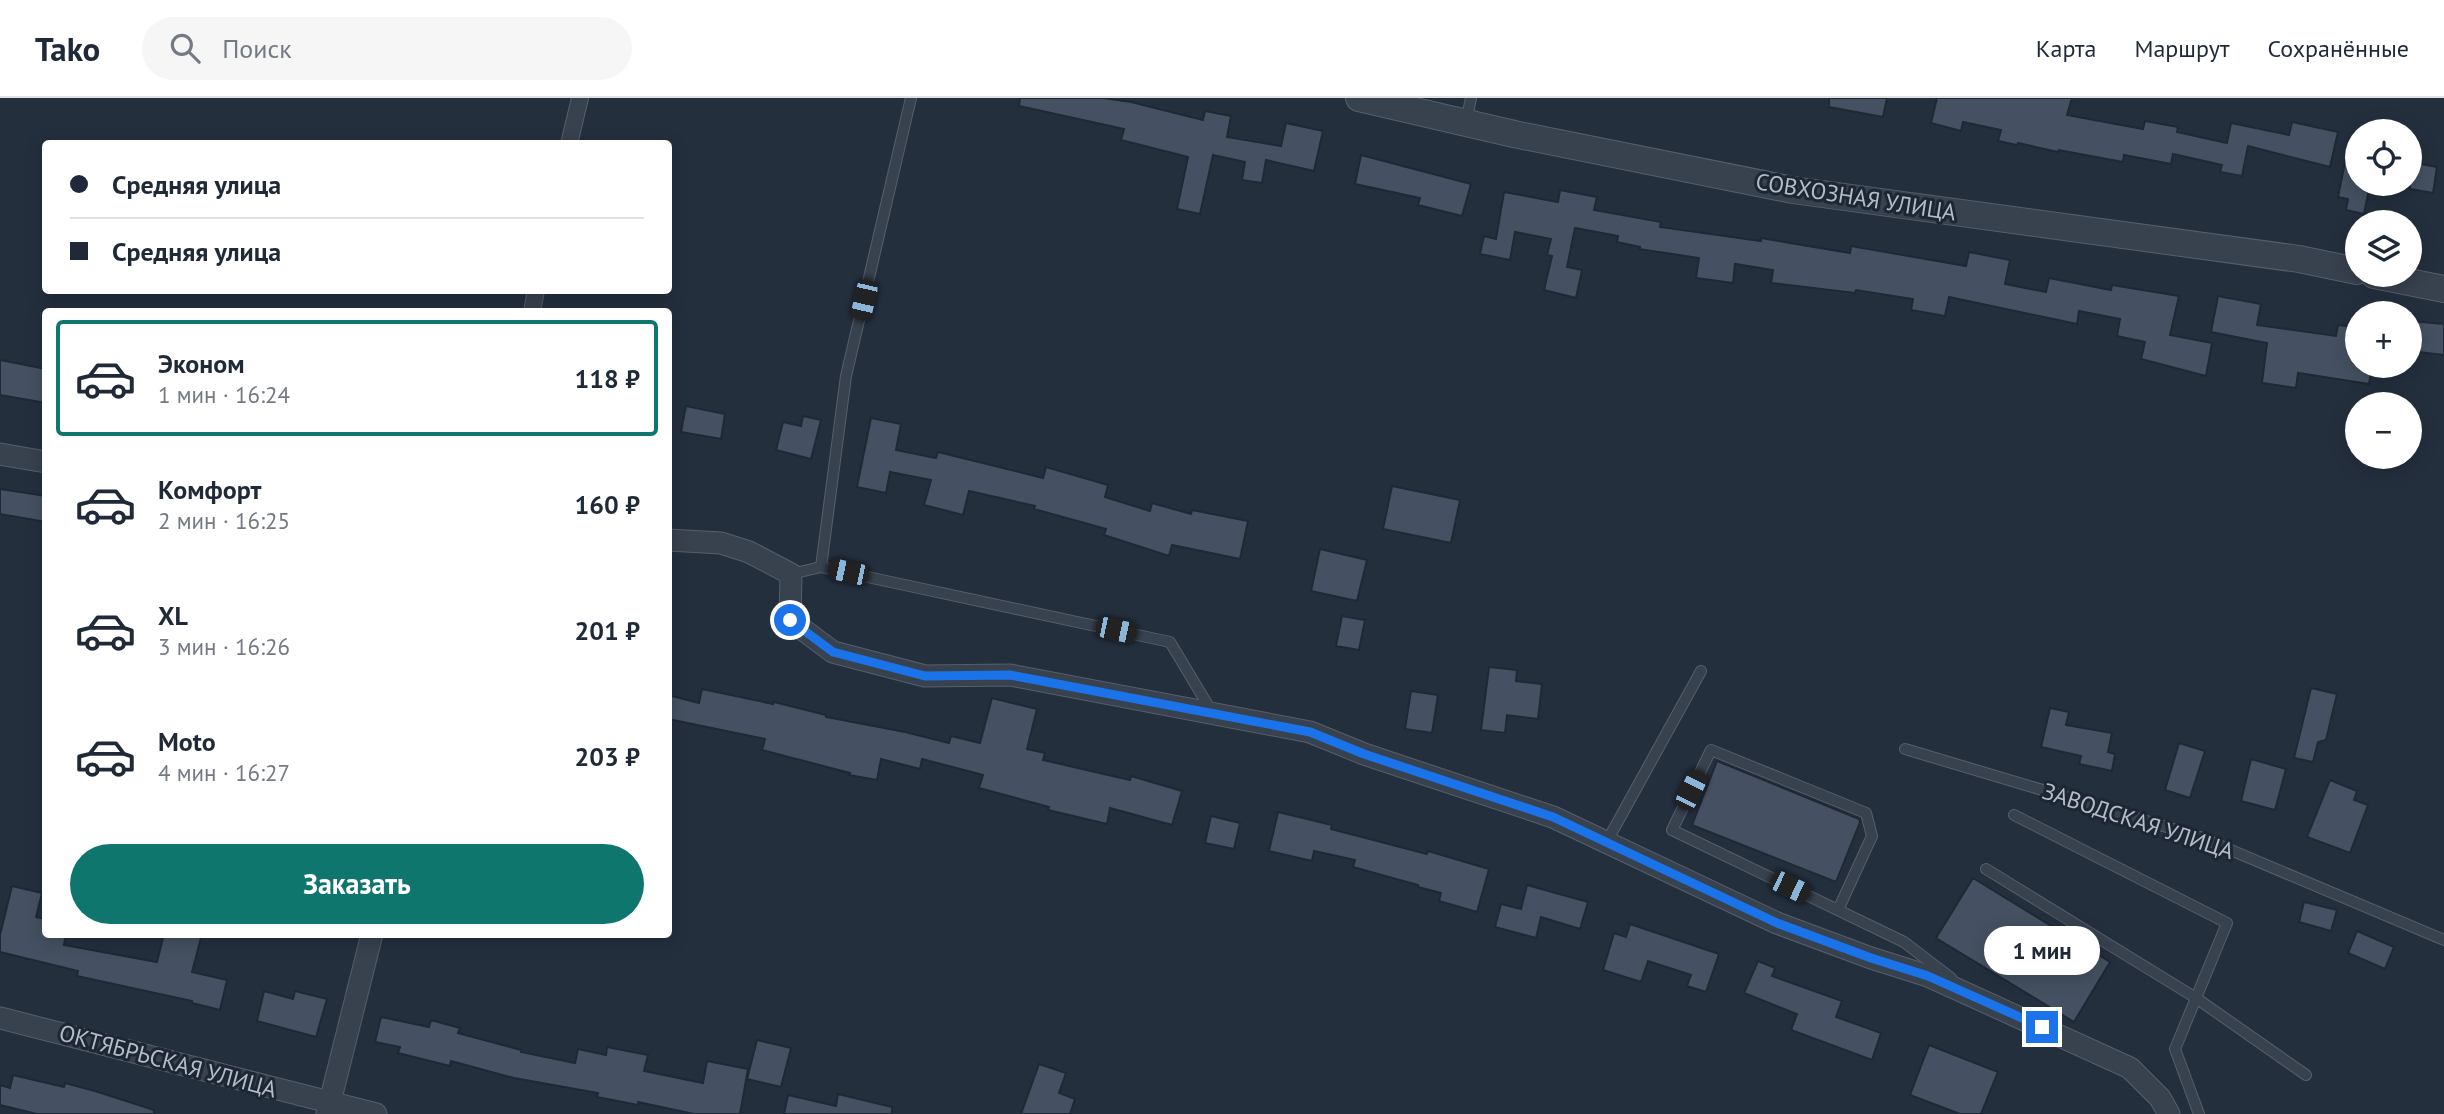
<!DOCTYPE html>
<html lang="ru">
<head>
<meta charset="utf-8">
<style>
  :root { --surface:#fff; --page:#f6f6f7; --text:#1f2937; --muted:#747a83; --line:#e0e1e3; --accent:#0f766e }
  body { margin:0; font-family:"PT Sans",sans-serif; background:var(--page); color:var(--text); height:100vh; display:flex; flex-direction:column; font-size:26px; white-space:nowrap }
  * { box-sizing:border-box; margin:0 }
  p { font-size:23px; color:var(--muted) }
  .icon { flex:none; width:38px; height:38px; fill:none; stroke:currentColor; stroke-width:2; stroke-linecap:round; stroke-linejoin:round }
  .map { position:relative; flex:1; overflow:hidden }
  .drawer { position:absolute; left:42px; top:210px; width:630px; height:630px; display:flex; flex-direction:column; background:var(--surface); border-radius:7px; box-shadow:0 4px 18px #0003 }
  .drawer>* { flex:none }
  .guide { position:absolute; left:42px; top:42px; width:630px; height:154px; border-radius:7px; box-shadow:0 4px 18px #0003; display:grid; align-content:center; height:154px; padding:0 28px; background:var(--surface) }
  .controls { position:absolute; left:2345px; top:21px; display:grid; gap:14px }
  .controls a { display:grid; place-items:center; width:77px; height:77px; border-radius:50%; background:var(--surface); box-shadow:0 4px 18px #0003; font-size:35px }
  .end { position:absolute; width:32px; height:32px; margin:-16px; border:9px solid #1a73e8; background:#fff; box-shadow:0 0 0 4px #fff }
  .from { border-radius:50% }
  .bubble { position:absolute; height:49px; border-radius:24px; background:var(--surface); box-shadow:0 4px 18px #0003; font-size:23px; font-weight:700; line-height:49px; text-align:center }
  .car { position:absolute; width:21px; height:42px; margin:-21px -10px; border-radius:9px; box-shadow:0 0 5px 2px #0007; background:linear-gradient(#222 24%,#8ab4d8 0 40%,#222 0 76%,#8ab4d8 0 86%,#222 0) }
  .guide b { display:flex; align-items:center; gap:24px; height:66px; font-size:26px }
  .guide b+b { border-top:2px solid var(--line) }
  .guide i { width:18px; height:18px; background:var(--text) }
  ul { padding:12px 0 0; list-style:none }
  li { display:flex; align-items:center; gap:21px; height:116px; margin:0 14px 10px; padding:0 14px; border:4px solid transparent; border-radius:7px }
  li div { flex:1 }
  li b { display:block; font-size:26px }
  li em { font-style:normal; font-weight:700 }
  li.selected { border-color:var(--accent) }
  li>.icon { width:63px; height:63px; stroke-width:1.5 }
  .cta { display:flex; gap:14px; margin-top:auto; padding:14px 28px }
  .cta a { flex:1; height:80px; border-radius:42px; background:var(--accent); color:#fff; font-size:28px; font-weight:700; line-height:80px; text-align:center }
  header { display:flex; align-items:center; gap:42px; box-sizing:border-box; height:98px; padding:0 35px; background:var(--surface); border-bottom:2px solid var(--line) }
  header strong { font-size:33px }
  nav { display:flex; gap:38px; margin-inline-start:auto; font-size:24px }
  .search { width:490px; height:63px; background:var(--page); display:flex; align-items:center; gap:18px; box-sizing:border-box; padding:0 24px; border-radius:38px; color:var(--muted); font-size:26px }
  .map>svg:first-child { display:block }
</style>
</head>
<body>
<header>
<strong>Tako</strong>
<div class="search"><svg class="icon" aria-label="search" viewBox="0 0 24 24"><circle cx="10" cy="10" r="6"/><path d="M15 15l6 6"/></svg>Поиск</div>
<nav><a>Карта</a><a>Маршрут</a><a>Сохранённые</a></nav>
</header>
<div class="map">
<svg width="2444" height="1016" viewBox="0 0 2444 1016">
  <rect width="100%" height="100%" fill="#242f3e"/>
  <path fill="#455162" stroke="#1f2835" stroke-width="2" d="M1020,0H1103L1131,4L1203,22L1205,13L1231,18L1227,39L1281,48L1286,25L1323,33L1314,73L1266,62L1262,85L1242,82L1245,64L1213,57L1200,116L1177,111L1188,59L1121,42L1124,31L1019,8Z
    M1829,0H1887L1883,19L1829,9Z
    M1937,0H2072L2067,17L2143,31L2145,23L2178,29L2177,34L2227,45L2231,25L2289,37L2292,24L2338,34L2330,69L2248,48L2242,78L2220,74L2222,67L2173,56L2171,66L2124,57L2123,64L2059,52L2058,54L2018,45L2017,47L1998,43L2001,32L1963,24L1961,33L1931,25Z
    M2349,44L2357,45V86H2370L2364,116L2346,112L2348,101L2338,99Z
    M1361,57L1471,86L1462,118L1418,107L1420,100L1355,86Z
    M2410,64L2437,69L2433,95L2410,91Z
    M1560,92L1597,99L1594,112L1661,124L1660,129L1761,143V140L1850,155L1851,148L1966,168L1969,154L2010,162L2005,186L2046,194L2049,180L2111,192L2112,187L2179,198L2170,237L2212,245L2206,278L2141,261L2145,244L2117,238L2120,221L2079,213L2077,226L1949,199L1945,218L1911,212L1913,201L1856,192L1855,195L1771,185L1773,172L1735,166L1733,185L1696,180L1699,160L1639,151L1640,149L1617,144L1618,138L1575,130L1567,169L1582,172L1576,200L1544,192L1552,158L1547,157L1551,141L1515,134L1510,162L1480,156L1484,138L1496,141L1504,94L1558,104Z
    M2218,198L2261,206L2257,227L2336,238L2338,227L2357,229V268H2372L2369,286L2298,275L2296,290L2262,285L2267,245L2211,234Z
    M2410,223L2444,226V257L2410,253Z
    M0,262L46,271V305L0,297Z
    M686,308L725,316L721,341L681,334Z
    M803,318L821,322L811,361L776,352L783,324L801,328Z
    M871,320L901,326L896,352L936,360L938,354L1043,380L1046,369L1108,387L1105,399L1150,413L1152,405L1191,416L1192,412L1248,423L1240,461L1172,447L1169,458L1104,437L1106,431L1034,411L1035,408L969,393L963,417L924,407L931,382L890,374L886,395L857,389Z
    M1392,388L1460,402L1451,445L1383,431Z
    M0,391L46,398V424L0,416Z
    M1320,451L1367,462L1357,503L1311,493Z
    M1342,518L1365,522L1359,552L1336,548Z
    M1489,569L1517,572L1516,583L1542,586L1538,621L1507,617L1505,635L1481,632Z
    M2311,590L2337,596L2326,642L2318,644L2313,664L2294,660Z
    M702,591L773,606L774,604L826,617V619L905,634L949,645L951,638L980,645L992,600L1037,611L1027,651L1045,655L1043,662L1130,682L1131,678L1182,693L1172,727L1110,710L1107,726L1048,712L1049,709L979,690L983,677L922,661L920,671L881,661L877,682L849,677L850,675L762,652L765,641L668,621V597L699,605Z
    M1411,593L1438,597L1432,635L1405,631Z
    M2050,610L2069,614L2066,627L2112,635L2108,654L2115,656L2112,673L2079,666L2081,658L2041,649Z
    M2179,645L2205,653L2190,700L2165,692Z
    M2251,661L2286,671L2275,712L2241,703Z
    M1717,663L1859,721L1860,724L1836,784L1692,727Z
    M2330,682L2357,693L2354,702L2368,707L2350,755L2307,739Z
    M1278,714L1332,727L1331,731L1427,756L1428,753L1489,771L1477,814L1439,803L1441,795L1418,789V787L1353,769L1355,762L1314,753L1312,763L1269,753Z
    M1211,718L1240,725L1234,751L1205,745Z
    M1973,780L2110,864L2074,924L1936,840Z
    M1527,787L1588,804L1580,831L1541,819L1536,840L1495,829L1501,806L1521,811Z
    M12,788L42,795L36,819L46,821V836H66L64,847L157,864L164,836H202L192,874L227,882L220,912L192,905V903L77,878L78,873L0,854V837Z
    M2304,804L2337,812L2331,833L2299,824Z
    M1630,826L1719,856L1706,894L1687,888L1691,877L1648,863L1641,884L1603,872L1614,835L1626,839Z
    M2357,833L2394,849L2385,871L2348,855Z
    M1758,863L1775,870L1772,878L1842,903L1836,919L1881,935L1872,962L1791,932L1797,916L1744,895Z
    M264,893L293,901L295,893L327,901L316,939L257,923Z
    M381,919L429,929L431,922L460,930L458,935L521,952V954L575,965L578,951L606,957L607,949L648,957L644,973L703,985L707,963L748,971L740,1016H694L638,1004V1007L597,999L598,995L514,980L451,963L450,968L398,955L400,949L375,944Z
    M757,942L791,950L781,989L747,981Z
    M1929,947L1998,974L1981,1016H1960L1910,997Z
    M1039,966L1066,975L1059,995L1075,1001L1070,1016H1021Z
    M13,977L64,989L65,985L95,993L154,1012V1016H37L0,1007V987L10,990Z
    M838,996L892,1009V1016H784L788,997L836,1008Z"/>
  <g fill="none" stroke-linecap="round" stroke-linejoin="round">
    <g stroke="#565f6c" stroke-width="12">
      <path id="service" d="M1466,24L1471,0
        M821,469L1170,544L1212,614
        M791,476L821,469L846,278L911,0
        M1905,651L2200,739L2444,842
        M2014,717L2227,825L2175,951L2199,1016
        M1606,745L1701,573
        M1986,771L2196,900L2306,977
        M1838,812L1872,738L1866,715L1711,652L1672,732L1904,844L1951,880"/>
    </g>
    <g stroke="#565f6c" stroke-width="18">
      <path id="pedestrian" d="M569,46L580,0
        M532,214L536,192"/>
    </g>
    <g stroke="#565f6c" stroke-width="23">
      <path id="minor" d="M0,356L46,364
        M668,442L721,445L749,454L791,476L790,522L833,554L925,578L1010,577L1310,634L1364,656L1553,719L1777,825L1871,860L1928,878L2130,970L2160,1000L2169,1016
        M0,920L376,1016
        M327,1016L372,836"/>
    </g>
    <g stroke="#565f6c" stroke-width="28">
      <path id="tertiary" d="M1359,0L1514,36L1793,92L2299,161L2357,173
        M2374,177L2444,191"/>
    </g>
    <use href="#service" stroke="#38414e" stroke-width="10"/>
    <use href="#pedestrian" stroke="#38414e" stroke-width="16"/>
    <use href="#minor" stroke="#38414e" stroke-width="21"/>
    <use href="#tertiary" stroke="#38414e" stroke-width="26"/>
  </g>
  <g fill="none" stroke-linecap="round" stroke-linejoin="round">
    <path stroke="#1a73e8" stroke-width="9" d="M790,522L833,554L925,578L1010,577L1310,634L1364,656L1553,719L1777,825L1871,860L1928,878L2042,929"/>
  </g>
  <g text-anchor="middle" stroke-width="6" stroke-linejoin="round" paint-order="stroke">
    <g font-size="23" fill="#b4bcc9" stroke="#1d2633">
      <text transform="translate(1856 99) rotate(9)" y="8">СОВХОЗНАЯ УЛИЦА</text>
      <text transform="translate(2138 723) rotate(18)" y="8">ЗАВОДСКАЯ УЛИЦА</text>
      <text transform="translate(168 963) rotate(15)" y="8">ОКТЯБРЬСКАЯ УЛИЦА</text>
    </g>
  </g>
</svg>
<div class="controls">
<a><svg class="icon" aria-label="locate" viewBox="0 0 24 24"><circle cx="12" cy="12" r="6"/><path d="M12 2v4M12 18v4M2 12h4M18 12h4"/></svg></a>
<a><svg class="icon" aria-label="layers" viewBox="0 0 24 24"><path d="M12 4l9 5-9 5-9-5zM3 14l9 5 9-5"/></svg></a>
<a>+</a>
<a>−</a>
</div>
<i class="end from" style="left:790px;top:522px"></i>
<i class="end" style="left:2042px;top:929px"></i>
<div class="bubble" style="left:1984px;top:828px;width:116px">1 мин</div>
<i class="car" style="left:864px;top:202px;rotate:193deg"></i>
<i class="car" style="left:848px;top:474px;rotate:282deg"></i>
<i class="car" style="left:1116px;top:532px;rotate:102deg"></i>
<i class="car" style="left:1691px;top:692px;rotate:26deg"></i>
<i class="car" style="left:1790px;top:789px;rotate:116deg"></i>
<div class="guide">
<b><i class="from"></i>Средняя улица</b>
<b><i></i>Средняя улица</b>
</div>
<section class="drawer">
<ul>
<li class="selected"><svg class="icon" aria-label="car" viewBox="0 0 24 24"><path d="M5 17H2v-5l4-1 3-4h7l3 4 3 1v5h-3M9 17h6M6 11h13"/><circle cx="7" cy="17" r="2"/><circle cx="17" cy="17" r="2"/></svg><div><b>Эконом</b><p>1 мин · 16:24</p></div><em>118 ₽</em></li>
<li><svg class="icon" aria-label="car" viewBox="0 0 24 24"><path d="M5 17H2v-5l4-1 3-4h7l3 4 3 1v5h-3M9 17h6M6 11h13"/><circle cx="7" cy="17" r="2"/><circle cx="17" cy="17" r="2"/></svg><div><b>Комфорт</b><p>2 мин · 16:25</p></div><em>160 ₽</em></li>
<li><svg class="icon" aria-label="car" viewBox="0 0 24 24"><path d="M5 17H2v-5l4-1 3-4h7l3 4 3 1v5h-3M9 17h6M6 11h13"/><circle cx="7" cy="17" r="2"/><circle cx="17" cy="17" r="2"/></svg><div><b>XL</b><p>3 мин · 16:26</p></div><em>201 ₽</em></li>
<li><svg class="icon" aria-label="car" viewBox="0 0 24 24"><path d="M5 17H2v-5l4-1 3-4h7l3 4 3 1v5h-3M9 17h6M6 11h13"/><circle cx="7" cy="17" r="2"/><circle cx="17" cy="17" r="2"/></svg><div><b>Moto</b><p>4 мин · 16:27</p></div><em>203 ₽</em></li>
</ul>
<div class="cta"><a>Заказать</a></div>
</section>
</div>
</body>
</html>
